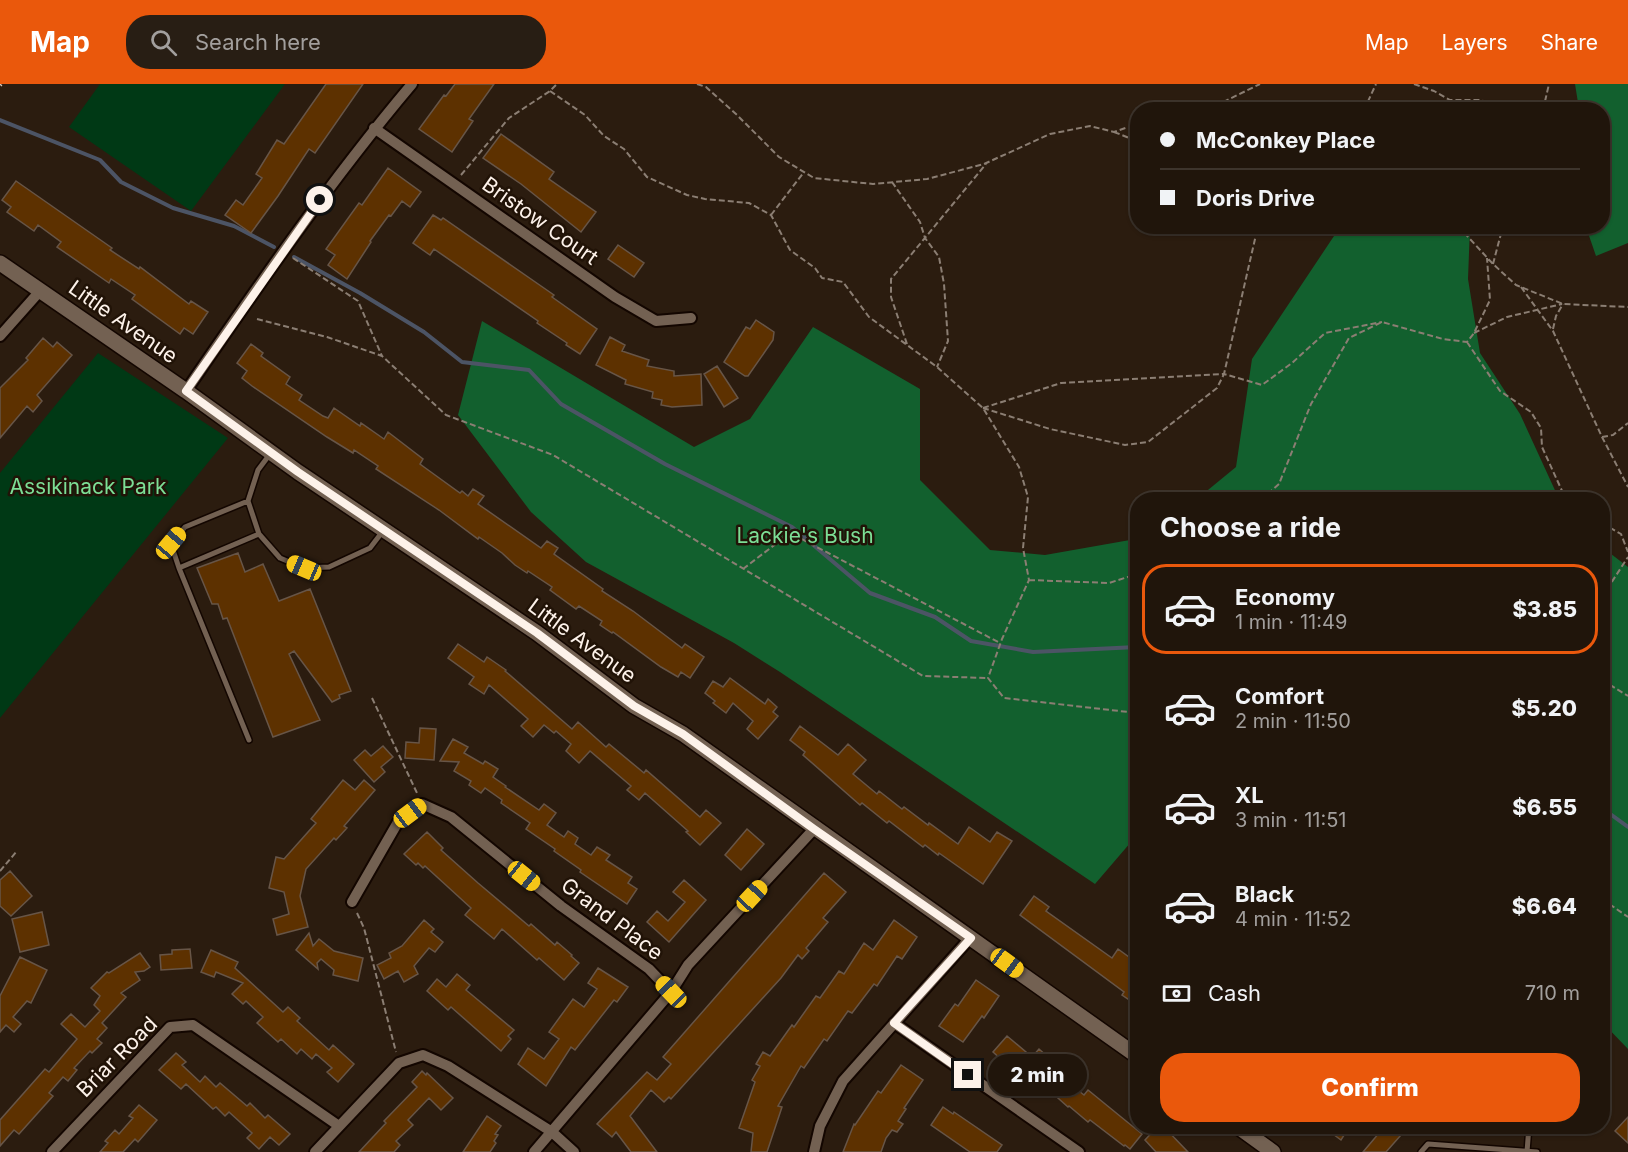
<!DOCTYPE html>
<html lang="en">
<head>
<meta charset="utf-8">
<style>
  :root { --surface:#20150b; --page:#281e14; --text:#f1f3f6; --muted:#a29f9d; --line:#3d342c; --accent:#ea580c }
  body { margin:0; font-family:Inter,sans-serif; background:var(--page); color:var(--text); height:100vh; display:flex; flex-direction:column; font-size:22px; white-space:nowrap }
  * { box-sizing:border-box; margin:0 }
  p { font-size:20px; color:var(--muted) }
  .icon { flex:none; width:33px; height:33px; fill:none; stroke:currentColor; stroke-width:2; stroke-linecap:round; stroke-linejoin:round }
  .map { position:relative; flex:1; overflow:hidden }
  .drawer { position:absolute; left:1130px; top:408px; width:480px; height:642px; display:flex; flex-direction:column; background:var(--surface); border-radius:24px; box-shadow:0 2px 4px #0004,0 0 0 2px var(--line) }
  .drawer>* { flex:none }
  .top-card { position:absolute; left:1130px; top:18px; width:480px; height:132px; border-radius:24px; box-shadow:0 2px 4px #0004,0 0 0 2px var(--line); display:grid; align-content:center; height:132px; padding:0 30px; background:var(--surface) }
  .end { position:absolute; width:27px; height:27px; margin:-14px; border:8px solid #fdf2ea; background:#111; box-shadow:0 0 0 3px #111 }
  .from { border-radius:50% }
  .bubble { position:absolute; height:42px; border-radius:21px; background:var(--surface); box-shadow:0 2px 4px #0004,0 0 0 2px var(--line); font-size:20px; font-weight:800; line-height:42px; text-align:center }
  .car { position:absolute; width:18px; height:36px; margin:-18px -9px; border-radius:8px; box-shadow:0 0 4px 2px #0007; background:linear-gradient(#f5c518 24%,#345 0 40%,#f5c518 0 76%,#345 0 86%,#f5c518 0) }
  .top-card b { display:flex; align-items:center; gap:21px; height:57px; font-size:22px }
  .top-card b+b { border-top:2px solid var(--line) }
  .top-card i { width:15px; height:15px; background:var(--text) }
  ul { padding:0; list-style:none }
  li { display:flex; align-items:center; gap:18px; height:90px; margin:0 12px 9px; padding:0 18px; border:3px solid transparent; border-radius:24px }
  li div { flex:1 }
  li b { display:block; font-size:22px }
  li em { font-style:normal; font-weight:800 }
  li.current { border-color:var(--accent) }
  li>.icon { width:54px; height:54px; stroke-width:1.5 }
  h2 { padding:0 30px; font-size:27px; line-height:72px }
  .pay { display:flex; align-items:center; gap:15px; height:66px; padding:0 30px; font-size:22px }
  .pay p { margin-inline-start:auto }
  .cta { display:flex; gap:12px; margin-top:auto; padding:12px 30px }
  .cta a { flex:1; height:69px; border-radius:24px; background:var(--accent); color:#fff; font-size:24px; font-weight:800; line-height:69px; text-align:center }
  header { display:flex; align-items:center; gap:36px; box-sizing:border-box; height:84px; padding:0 30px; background:var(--accent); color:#fff }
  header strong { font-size:28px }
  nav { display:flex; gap:33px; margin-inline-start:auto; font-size:21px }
  .search { width:420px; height:54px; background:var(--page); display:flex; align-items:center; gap:15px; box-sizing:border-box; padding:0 21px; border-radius:24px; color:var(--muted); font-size:22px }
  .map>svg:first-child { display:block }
</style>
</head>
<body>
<header>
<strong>Map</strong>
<div class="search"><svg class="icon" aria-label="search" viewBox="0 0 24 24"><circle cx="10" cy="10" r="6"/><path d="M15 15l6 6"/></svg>Search here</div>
<nav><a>Map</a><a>Layers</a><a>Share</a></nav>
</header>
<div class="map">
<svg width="1628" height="1068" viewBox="0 0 1628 1068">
  <rect width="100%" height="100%" fill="#2b1c0f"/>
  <path fill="#003915" d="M100,0H285L191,127L69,43Z
    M98,269L228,354L0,634V389Z"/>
  <path fill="#12602e" d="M1575,0H1628V159L1596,172L1586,143L1602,142V26L1579,25Z
    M1340,143H1470L1468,195L1480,269L1520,330L1559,415H1197L1236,383L1252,275Z
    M482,237L694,363L750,335L813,243L920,305V396L990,466L1045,471L1130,456L1137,452V751L1095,800L780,588L734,559L586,478L531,428L458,331Z
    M1602,463L1628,483V965L1602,938Z"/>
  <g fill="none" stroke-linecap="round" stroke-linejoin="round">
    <path stroke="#4c5465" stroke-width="4" d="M0,36L100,76L121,98L173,124L234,142L274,163
      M294,173L360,209L424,248L462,278L529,286L561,320L665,380L792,443L870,509L935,533L971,557L1033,568L1137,563
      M1602,724L1628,743"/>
  </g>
  <path fill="#5d3100" stroke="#675547" stroke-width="1.5" d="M326,0H363L315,69L309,65L278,112L251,149L225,131L236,116L243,121L262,94L256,90L277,56L284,60Z
    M455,0H494L469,35L473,37L452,68L419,45L444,11L446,12Z
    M501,50L554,88L549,95L596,128L581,148L521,100L483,74Z
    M388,84L421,108L410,123L402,117L391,132L389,131L370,157L371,158L347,195L328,181L335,171L326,165L359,119L362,121Z
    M16,97L112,164L110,166L139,185L140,183L189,220L191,217L208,228L193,250L184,244L180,250L132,215L135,211L111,195L109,199L57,163L61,158L38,141L34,147L7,128L11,123L2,116Z
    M433,131L441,136L443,134L554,211L552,213L597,245L580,270L566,261L567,259L537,239L538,237L434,165L430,171L413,159Z
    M618,161L644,179L634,193L608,175Z
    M756,236L774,248L773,256L748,292H745L724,278L746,243L750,245Z
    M610,253L625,261L622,267L649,276L647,282L674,287V292L701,290L702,321L672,323L661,321L662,316L652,314L653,308L625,300L626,296L596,281Z
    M43,254L53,263L57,258L72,271L37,311L42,317L33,328L27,322L0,354V304L28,276L26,274Z
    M251,260L263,269L261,272L290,293L286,300L302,311L299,316L323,332L328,334L334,324L360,342L361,339L384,355L388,348L423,375L420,380L424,383L460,409L462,407L468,412L473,405L484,412L478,420L541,464L547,457L558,464L554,470L603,505L602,507L633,527L682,564L685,560L704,573L690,594L681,588L678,593L661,583L613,548L612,549L600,541L602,537L579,522L576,525L550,506L552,503L528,487L527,489L515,481L502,469L479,453L478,455L439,426L376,385L378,382L354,366L353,369L327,353L252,302L242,294L247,287L237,279Z
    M717,282L738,314L724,323L704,290Z
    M238,469L245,488L263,480L279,517L310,505L351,607L339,611L340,614L332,618L294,567L289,570L320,636L273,653L227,534L223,535L218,520H212L197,484Z
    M458,560L484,578L487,573L506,586L505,587L572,645L578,638L606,663L609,660L644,689L646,686L700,733L706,726L721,739L700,761L686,748L688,747L645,709L639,716L627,706L631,702L590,667L579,679L566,667L571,660L556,647L554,649L544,641L533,653L521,642L528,635L489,601L484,610L469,600L474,593L448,574Z
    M730,594L765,620L768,615L777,623L773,628L778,632L758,655L747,645L753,637L733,619L726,629L713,619L715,617L705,609L713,597L723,603Z
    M800,642L838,671L848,660L866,676L853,690L877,710L879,707L902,725L904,723L928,741L929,739L958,760L969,743L990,758L997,748L1012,757L983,800L939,769L938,771L925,761L923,763L889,737L887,739L862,719L860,721L803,671L805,668L790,656Z
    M420,644L436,645L434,676L405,674L406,658L419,659Z
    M453,655L468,663L464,669L483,680L485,677L498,685L493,693L506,702L505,703L539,726L544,720L556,729L547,741L564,753L568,747L578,754L575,760L591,771L597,763L610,771L606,776L632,793L628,799L637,805L627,820L580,788L581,786L554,767L555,765L526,745L530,739L501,719L502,716L485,704L481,709L469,701L471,697L454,687L459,678L440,677Z
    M383,662L393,673L381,683L385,688L374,698L354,676L365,666L371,672Z
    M343,696L355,706L364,696L375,706L344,742L347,744L336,756L334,754L306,785L300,812L308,843L277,851L273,835L289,830L284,808L269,804L276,773L284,775L316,739L311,735Z
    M747,745L764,760L741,786L725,771Z
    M427,748L443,764L441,766L478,799L529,842L531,840L555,861L557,858L572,871L571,872L579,879L564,896L539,874L537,876L502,845L494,855L465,831L471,824L425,782L423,784L418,779L416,781L404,770Z
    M10,787L32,812L11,832L0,822V796Z
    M824,789L846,808L823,834L828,838L806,864L809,867L802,875L798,871L781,894L671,1015L669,1013L664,1018L651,1006L630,1032L657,1068H631L616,1048L612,1053L597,1040L647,988L657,996L671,980L663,973Z
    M684,796L706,816L669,858L647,838L657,827L668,837L685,818L673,808Z
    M1034,812L1049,823L1046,827L1112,874L1118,865L1137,879V921L1122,911L1124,908L1020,831Z
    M42,828L49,861L20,868L12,835Z
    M424,836L434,845L431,848L443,858L435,868L429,864L414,882L418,890L404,898L398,887L384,895L377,881L391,874L389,869L402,862Z
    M894,836L917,853L902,875L897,872L877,902L874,900L852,929L848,927L827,957L824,955L804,984L801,982L778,1022L782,1023L767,1068H751L753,1049L739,1044L755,998L752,996L760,982L756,980L763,968L770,972L792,941L794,943L816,912L820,914L839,887L844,890L864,859L873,866Z
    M309,849L313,862L319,855L334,867L363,874L358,897L333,891L334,886L321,875L317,879L318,885L296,866Z
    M190,865L192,884L161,886L160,871L172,870V866Z
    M211,866L238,878L235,884L283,928L288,923L300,934L297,937L329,966L333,961L354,980L338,998L327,988L332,984L316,970L312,975L301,965L297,970L281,955L278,958L257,939L263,933L246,917L243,920L232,910L243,899L216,888L214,893L201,888Z
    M140,869L150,883L144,887L135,888L140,896L121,909L126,913L102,939L107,944L97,955L102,959L92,969L90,967L74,984L77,986L68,997L63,993L49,1009L53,1012L19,1050L14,1046L0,1062V1036L45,985L49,988L77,955L61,940L71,930L85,943L100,927L94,921L100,912L91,904L107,888L109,889Z
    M20,873L47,886L31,919L27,917L13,933L21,940L14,948L6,941L0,948V912Z
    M598,884L628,903L617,918L614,916L575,966L571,963L546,1002L518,980L528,964L544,975L559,955L549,948L573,915L584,923L597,905L588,899Z
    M457,890L470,901L466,906L514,946L508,952L511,955L501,967L451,923L448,926L427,907L437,895L446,903Z
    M976,896L999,912L984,934L982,932L963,958L939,942L955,920L958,922Z
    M1007,952L1032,973L1039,965L1048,973L1045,977L1065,996L1084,1011L1088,1006L1142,1050L1130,1065L1125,1061L1124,1062L1090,1036L1088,1038L1069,1022L1068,1023L1050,1007L1044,1004L1043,1006L1030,994L1028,996L1010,979L1003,977L993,968Z
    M176,969L186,978L182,981L200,998L205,992L216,1003L220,999L247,1022L250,1019L265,1034L268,1031L290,1050L279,1061L270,1053L259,1065L247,1054L252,1049L229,1028L225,1032L216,1023L213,1025L186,1000L181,1005L159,986Z
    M901,981L923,996L904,1024L906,1025L898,1037L903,1040L897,1048L892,1046L886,1054L881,1068H843L854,1040L855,1041L878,1007L881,1009Z
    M422,987L426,991L427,989L453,1014L441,1026L429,1014L408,1036L413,1041L396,1057L400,1061L394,1068H359L386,1039L384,1037L417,1003L412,998Z
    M139,1021L157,1036L138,1058L135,1055L123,1068H100L108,1059L105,1057L115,1046L119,1050L133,1034L129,1032Z
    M943,1023L953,1030L954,1028L1002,1061L997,1068H970L931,1041Z
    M487,1032L501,1042L495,1050L498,1051L494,1057L496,1059L490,1068H463Z
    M1628,1033V1059L1615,1047Z
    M1158,1042H1163L1188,1068H1156L1145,1056Z
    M1322,1042H1350L1341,1056Z
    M1385,1042H1409L1386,1068H1363Z"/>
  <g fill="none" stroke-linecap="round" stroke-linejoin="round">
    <g stroke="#130600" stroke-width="8">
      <path id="lane" d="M270,370L258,386L248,417L259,450L280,474L304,484L329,483L370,464L383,447
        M248,417L185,443L171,460L179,484L259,450
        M179,484L249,656
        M1421,1068L1428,1060L1537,1068
        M1527,1068L1529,1042"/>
    </g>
    <g stroke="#130600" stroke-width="14">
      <path id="street" d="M374,44L615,213L656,237L691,234
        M0,252L40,207
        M186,307C258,202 330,97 412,0
        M352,818L398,738L422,720L451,733L561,822L649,885L671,908
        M894,939L1079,1068
        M52,1068L170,943L193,941L339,1042
        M315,1068L399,979L423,971L448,982L552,1048L574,1068
        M534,1068L671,908L688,881L814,745
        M814,1068L820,1042L843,997L971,853"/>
    </g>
    <g stroke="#130600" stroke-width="18">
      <path id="secondary" d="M0,179L186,307L298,388L537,549L634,622L683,650L1137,972
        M1237,1042L1273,1068"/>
    </g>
    <path stroke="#8b7e73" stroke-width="2" stroke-dasharray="6 3" stroke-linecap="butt" d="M697,0L706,3L737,31L779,73L814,94L873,100L927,95L984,80L1050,50L1090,42L1114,48L1137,40
      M1414,0L1434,7L1450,16H1480L1517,26
      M550,7L585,31L604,52L624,65L647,93L687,111L705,115L749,119L771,131L790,166L815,184L822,194L843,198L869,233L937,283L983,324L1019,383L1028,413L1023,464L1029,496L1002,555L988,594L1004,614L1137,629
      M1207,26L1260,0
      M1364,26L1376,0
      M1543,26L1549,0
      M1114,48L1137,57
      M461,91L509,34L550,7L557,0
      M892,98L920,138L925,154L939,173L944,200L948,257L937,283
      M771,131L804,88
      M1458,142L1493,180L1516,201L1563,220L1628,223
      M293,174L358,217L382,272
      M1493,180L1503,142
      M1521,203L1553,247L1602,353L1628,403
      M257,235L327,253L382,272L446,331L553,371L923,592L988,594
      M1553,245L1556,232L1563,220
      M1474,249L1507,233L1562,220
      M1467,258L1500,307L1531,328L1541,344L1542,363L1563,409L1568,416
      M907,260L891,213V195L986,80
      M983,324L1050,345L1125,361L1148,358L1217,304L1224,290L1262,301L1292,279L1325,249L1382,238
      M983,324L1061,299L1224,290L1258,142
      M1602,353L1613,351L1628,339
      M1261,416L1279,400L1311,320L1349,254L1382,238L1443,255L1467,258L1474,249L1490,216L1487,174
      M1602,439L1621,450L1628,468
      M743,485L790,449L1000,559
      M1029,496L1109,499L1137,490
      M1602,513L1628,473
      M1602,596L1628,612
      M372,614L417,709
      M0,787L17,767
      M1602,815L1628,833
      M357,829L364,844L396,968"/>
    <use href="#lane" stroke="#736152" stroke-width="5"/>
    <use href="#street" stroke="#736152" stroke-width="10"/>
    <use href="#secondary" stroke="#736152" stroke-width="15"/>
    <path stroke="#d3c8bf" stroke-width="4" stroke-dasharray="12 6" stroke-linecap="butt" d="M0,1L1,0"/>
  </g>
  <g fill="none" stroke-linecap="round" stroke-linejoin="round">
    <path stroke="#fdf2ea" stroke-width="8" d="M320,116L186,307L298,388L537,549L634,622L683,650L814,745L971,854L894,939L968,991"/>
  </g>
  <g text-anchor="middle" stroke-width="5" stroke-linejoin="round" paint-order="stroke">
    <g font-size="21" fill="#fdf2ea" stroke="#211307">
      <text transform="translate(540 137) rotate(35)" y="7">Bristow Court</text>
      <text transform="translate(123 238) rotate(35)" y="7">Little Avenue</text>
      <text transform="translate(582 557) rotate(36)" y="7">Little Avenue</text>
      <text transform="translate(612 835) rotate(37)" y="7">Grand Place</text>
      <text transform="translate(117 973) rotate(-45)" y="7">Briar Road</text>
    </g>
    <g font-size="21" fill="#7cde95" stroke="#211307">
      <text x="88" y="410">Assikinack Park</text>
      <text x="805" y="459">Lackie's Bush</text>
    </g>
  </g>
</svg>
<i class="end from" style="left:320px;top:116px"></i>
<i class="end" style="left:968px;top:991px"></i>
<div class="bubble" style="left:988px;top:970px;width:99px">2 min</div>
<i class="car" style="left:171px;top:459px;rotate:40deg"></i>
<i class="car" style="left:304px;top:484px;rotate:293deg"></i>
<i class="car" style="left:410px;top:729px;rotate:53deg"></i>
<i class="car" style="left:524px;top:792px;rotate:129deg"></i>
<i class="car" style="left:752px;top:812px;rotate:43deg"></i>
<i class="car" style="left:1007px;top:879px;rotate:126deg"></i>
<i class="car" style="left:671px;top:908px;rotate:316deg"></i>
<div class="top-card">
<b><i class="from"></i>McConkey Place</b>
<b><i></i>Doris Drive</b>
</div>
<section class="drawer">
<h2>Choose a ride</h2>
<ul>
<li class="current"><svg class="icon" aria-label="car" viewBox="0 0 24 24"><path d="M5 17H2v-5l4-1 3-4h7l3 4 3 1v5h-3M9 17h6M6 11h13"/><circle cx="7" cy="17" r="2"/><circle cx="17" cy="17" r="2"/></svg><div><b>Economy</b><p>1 min · 11:49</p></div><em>$3.85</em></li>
<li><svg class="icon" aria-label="car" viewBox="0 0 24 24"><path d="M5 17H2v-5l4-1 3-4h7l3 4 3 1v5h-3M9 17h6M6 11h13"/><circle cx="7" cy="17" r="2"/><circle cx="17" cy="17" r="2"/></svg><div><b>Comfort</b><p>2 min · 11:50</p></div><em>$5.20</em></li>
<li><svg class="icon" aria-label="car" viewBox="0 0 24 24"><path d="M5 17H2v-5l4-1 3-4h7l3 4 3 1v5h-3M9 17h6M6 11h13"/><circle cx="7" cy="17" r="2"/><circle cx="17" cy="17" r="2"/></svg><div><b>XL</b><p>3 min · 11:51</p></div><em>$6.55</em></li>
<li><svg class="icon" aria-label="car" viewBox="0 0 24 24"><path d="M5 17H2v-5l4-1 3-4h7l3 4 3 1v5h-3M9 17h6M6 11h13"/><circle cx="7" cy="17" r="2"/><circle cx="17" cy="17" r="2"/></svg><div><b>Black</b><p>4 min · 11:52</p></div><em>$6.64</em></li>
</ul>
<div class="pay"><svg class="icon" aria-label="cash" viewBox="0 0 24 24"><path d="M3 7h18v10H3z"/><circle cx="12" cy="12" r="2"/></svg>Cash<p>710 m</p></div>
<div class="cta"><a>Confirm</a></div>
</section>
</div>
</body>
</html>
